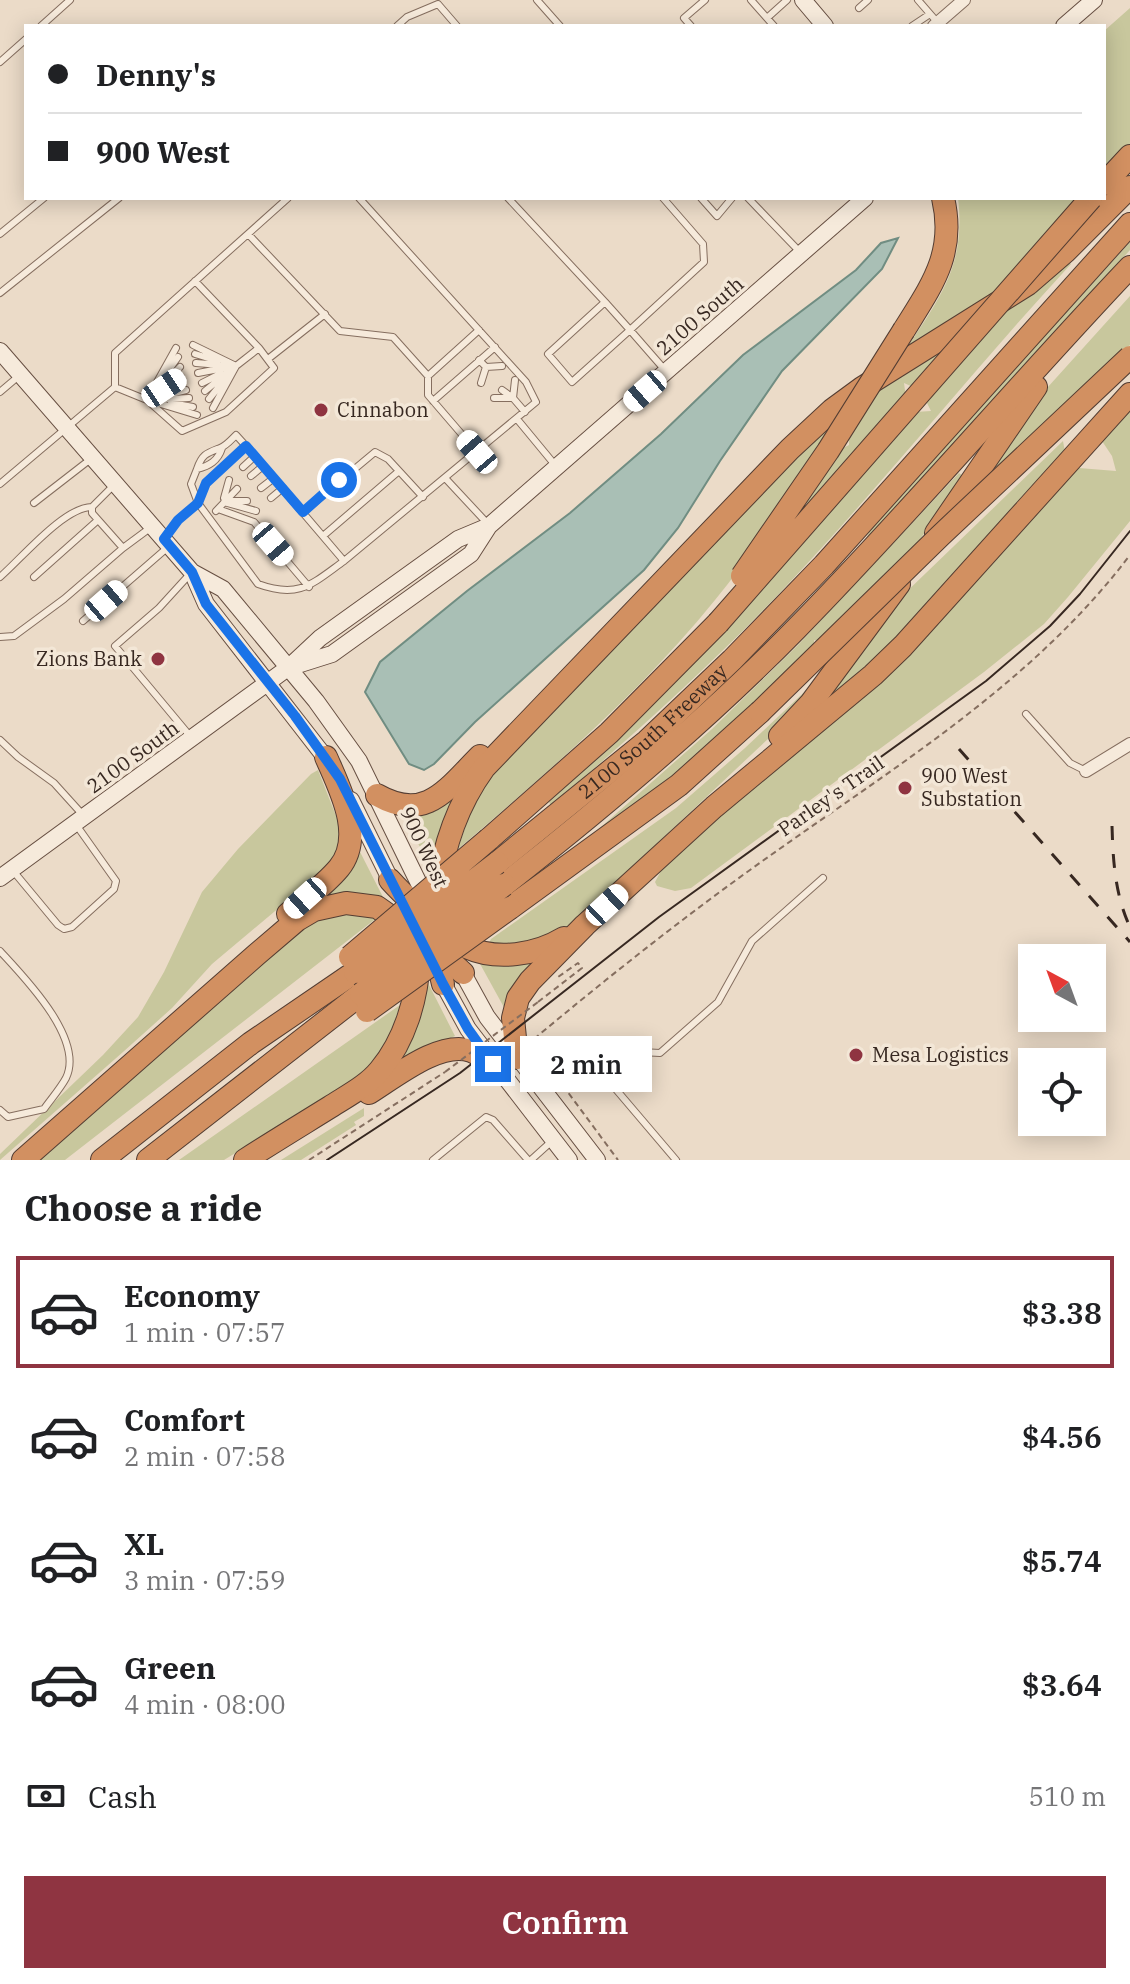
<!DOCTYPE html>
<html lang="en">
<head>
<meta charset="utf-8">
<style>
  :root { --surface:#fff; --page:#f2f2f2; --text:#202124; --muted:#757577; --line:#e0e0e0; --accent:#8f3441 }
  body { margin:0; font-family:"IBM Plex Serif",serif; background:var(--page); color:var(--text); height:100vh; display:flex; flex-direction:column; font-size:30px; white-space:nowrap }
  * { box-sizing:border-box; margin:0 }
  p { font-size:26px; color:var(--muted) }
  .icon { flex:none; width:44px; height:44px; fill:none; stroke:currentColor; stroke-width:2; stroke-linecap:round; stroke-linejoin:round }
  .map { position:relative; height:1160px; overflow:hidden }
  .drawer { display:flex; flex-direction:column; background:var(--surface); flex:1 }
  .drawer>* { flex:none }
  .hud { position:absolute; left:24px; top:24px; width:1082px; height:176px; border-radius:0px; box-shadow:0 4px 20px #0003; display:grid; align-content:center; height:176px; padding:0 24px; background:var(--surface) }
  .needle { width:52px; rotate:319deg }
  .tools { position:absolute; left:1018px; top:944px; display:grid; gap:16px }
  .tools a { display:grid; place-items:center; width:88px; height:88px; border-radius:0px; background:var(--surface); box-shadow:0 4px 20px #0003; font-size:40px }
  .end { position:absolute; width:36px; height:36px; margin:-18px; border:10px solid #1a73e8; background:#fff; box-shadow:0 0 0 4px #fff }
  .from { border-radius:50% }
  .bubble { position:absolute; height:56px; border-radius:0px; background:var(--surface); box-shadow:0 4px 20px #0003; font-size:26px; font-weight:600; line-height:56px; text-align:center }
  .car { position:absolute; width:24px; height:48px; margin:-24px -12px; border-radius:10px; box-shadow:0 0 6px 2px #0007; background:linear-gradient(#fff 24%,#345 0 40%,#fff 0 76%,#345 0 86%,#fff 0) }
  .hud b { display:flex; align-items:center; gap:28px; height:76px; font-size:30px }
  .hud b+b { border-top:2px solid var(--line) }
  .hud i { width:20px; height:20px; background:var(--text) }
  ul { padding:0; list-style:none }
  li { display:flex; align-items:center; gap:24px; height:112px; margin:0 16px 12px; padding:0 8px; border:4px solid transparent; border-radius:0px }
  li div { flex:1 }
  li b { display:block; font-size:30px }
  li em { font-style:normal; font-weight:600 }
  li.current { border-color:var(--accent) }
  li>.icon { width:72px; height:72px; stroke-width:1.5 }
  h2 { padding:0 24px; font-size:36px; line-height:96px }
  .pay { display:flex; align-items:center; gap:20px; height:88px; padding:0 24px; font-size:30px }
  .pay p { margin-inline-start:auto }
  .button { display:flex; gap:16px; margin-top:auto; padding:16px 24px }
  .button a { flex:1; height:92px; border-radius:0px; background:var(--accent); color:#fff; font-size:32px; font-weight:600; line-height:92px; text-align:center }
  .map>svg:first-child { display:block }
</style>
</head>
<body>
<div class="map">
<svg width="1130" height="1160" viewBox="0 0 1130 1160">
  <rect width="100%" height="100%" fill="#ebdbc8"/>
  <path fill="#c8c79d" d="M1130,8V146L1104,175V31Z
    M958,198H1084L997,295L905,351C940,297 966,266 958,198Z
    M1130,242V250L864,543L872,526Z
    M1067,260L1071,264C975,368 887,479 790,582C715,662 634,734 551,806L549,802L619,738L915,412L931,411L926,401L1011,304Z
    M1130,296V345L958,511L1038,398Z
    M964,333L915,388L904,383L906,398L809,506L806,503L841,449L849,445V437L885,381Z
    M1130,411V521L1068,597L1044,624L984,672L691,888L675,891L657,886L655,882L662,869L730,807L885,678L1079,468L1116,471L1112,456L1102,441Z
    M835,418C799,480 761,544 715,600C639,694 549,771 458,849L471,810L490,775L740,513Z
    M1063,441L1066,458L908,632L825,703L899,599Z
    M959,473L963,476L904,563L822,642L814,640V650L697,761L584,842L712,729L797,646Z
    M837,661L769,738L564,931L517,947L489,943L491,939L676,808L745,748Z
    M318,770L340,826V850L324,870L212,964L172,1008L123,1052L0,1160V1154L103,1055L138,1017L164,972L202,892L238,849L311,774Z
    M456,792L433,871L407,823V818Z
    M357,846L384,899L308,902Z
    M345,913L378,917L65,1160H39L301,929L321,918Z
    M479,962L513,965L537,963L506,1011Z
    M428,983L455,1036L394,1065L425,984Z
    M400,1005L392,1030L378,1056L354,1080L224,1160H179Z
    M364,1108V1116L354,1122L356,1125L301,1160H281Z"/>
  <path fill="#a9bfb5" stroke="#708d82" stroke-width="2" d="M898,238L882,269L782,371L720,461L678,528L644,570L475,722L434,764L424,770L409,764L365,692L380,662L467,591L570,513L661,434L743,355L856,270L881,243Z"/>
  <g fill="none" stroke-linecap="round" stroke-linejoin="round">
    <g stroke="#856e5f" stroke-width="8">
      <path id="lane" d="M537,0L560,26
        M751,0L774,26
        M918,0L938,23
        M859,8L868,0
        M767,18L787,0
        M41,26L70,0
        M397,26L407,17L438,4L457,26
        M691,26L684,18L705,0
        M912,26L930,14
        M0,62L26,39
        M508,198L605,302L548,354L572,382L630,330L664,369
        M701,198L717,216L732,198
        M748,198L799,251
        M0,234L44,198
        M248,234L340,331L393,337L428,376L479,330
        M0,293L119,198
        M605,302L630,330L704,262L703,244L663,198
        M193,345L236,366L259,348
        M195,354L218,361
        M268,359L325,314
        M479,360L486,367L502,366
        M196,363L232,366
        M198,373L229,367
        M428,376V395L477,452
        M163,378L178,357
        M515,380L513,398L525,412
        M202,383L222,373
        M481,383L486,367
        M115,387L147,400L176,348
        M502,390L513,398
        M160,391L181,377
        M205,391L233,368
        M0,392L20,375
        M153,395L180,367
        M158,397L186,390
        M494,398H513
        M209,399L226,378
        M147,400L182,431L226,412L274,368L259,348L195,281
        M155,400L189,398
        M151,401L197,415
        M433,401L495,347
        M171,403L193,407
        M213,408L236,366
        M517,419L555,465
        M222,448C218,461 209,466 197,469C202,454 207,453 220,448C226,446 231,440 236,435L246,446
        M243,467L255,456
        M197,469L191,484L198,503L258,584C299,599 312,584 344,561
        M251,476L263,466
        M446,479L487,523
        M0,484L115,387V353L288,198
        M113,486L92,507V513L123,548L150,528
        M261,488L274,478
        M224,498L229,480
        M271,498L283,488
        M231,501H247
        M224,502L256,511
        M34,503L92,458
        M218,509L254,522L309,587
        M216,511L237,489
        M303,512L375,452L388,459L423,497
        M323,536L399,471
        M164,539L178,520L198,503L206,483L246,446L344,561L536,402L526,382L359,198
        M0,577C22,558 64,507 92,507
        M34,577L98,520
        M83,621L167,548
        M0,637L14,636L64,599L123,548
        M1026,714L1070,763L1086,771
        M190,736L115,646L159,608L190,574
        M0,740L18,757L54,783L82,814
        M14,872L58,925L64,929L72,927L114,889L116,881L77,826
        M0,951C24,977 85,1039 66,1078C60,1089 51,1099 44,1109L8,1117L0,1110
        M433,1160L486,1117L493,1120L528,1160
        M531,1160L552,1141
        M676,1160L608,1080L641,1052L660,1053L718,1002L752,941L823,878"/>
    </g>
    <g stroke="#856e5f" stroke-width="14">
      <path id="street" d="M934,26L964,0
        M1086,771L1130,744"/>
    </g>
    <g stroke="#674f42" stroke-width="18">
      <path id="secondary" d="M803,0L825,26
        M1064,26L1094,0
        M0,351L192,572L206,604L332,766
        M192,572L223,589L316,701L359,761L428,902
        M294,666L332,654L471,554L489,526
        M351,800L394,887
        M0,878L289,667L320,638L458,539L489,526L865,198
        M459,966L487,1017L597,1160
        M439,976L468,1029L569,1160"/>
    </g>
    <g stroke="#543d32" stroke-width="24">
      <g id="highway">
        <path d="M1104,184L1130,156"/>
        <path d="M904,330C932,285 956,253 943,198"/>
        <path d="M936,533L1036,387"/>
        <path d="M780,736L811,703L899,584"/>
        <path d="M377,795C426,823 447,789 480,756"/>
        <path d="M489,839L609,733L718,623"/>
        <path id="s1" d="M497,863L647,741L732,660L824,565L1130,224"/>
        <path d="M390,880C408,900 426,915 446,931C452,936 459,943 466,947C497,961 536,955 564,938"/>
        <path d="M504,885C606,805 705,722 796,629C911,512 1017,386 1130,267"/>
        <path d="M438,891C443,847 458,804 484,768L790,449L832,410L862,388L1028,284L1065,252L1130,187"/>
        <path d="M510,908L679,785L760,712"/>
        <path d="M288,914C305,899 325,885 339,868C365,836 340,789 326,757"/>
        <path d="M439,942L438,963L443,984"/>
        <path d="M517,1058L513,1018L518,998L530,981L585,925L714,807L873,675L903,646L1130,394"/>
        <path d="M369,1093C395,1077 440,1040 471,1051C479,1054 486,1060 493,1064"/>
        <path d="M23,1160L256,955L297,920L314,910L346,903L377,907L438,950L463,973"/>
        <path d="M102,1160L251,1043L355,972"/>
        <path d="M148,1160L361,994"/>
        <path d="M245,1160C273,1142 301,1125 330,1107C347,1096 367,1086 380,1070C405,1040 417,999 419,960"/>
      </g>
    </g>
    <path stroke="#856e5f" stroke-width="2" stroke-dasharray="6 4" stroke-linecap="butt" d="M538,1002L582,968L578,963L558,977
      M534,1039C613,973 694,909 778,850C904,761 1036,679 1130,555
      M533,1045L618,1160
      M309,1160L445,1072"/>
    <use href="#lane" stroke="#f6eadb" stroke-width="6"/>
    <use href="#street" stroke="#f6eadb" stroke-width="12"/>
    <use href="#secondary" stroke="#f6eadb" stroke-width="16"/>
    <use href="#highway" stroke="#d29061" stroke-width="22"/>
    <path stroke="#372821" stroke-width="2" d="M327,1160L460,1073L659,917L986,681L1050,626L1080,594L1130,531"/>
    <path stroke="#372821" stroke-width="3" stroke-dasharray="14 14" stroke-linecap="butt" d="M959,749L1130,942
      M1112,826C1113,861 1115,895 1130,927"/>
    <g stroke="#543d32" stroke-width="24" stroke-linecap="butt">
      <path id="highway-bridge" d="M742,576L828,451L904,330
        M718,623L1091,198
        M760,712L940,536L1130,357
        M350,957L489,839
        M355,972L497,863
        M361,994L504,885
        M367,1011L510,908"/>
    </g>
    <path stroke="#856e5f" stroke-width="2" stroke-dasharray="6 4" stroke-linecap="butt" d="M445,1072L538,1002"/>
    <use href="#highway-bridge" stroke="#d29061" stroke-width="22"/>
  </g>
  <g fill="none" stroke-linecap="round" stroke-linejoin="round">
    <path stroke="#1a73e8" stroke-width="10" d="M339,480L303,512L246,446L206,483L198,503L178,520L164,539L192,572L206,604L295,716L340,779L443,984L468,1029L493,1064"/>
  </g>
  <g fill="#8f3441" stroke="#f3e7d7" stroke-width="3">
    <circle cx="321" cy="410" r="8"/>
    <circle cx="158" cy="659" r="8"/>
    <circle cx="905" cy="788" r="8"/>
    <circle cx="856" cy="1055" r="8"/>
  </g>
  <g text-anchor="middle" stroke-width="7" stroke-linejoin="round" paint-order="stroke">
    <g font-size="20" fill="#372821" stroke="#f3e7d7">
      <text transform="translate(700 316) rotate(-41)" y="7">2100 South</text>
      <text dy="7" stroke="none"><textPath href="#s1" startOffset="204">2100 South Freeway</textPath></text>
      <text transform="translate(133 757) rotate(-36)" y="7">2100 South</text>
      <text transform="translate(831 796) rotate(-35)" y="7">Parley's Trail</text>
      <text transform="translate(424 847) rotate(65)" y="7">900 West</text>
    </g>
    <g font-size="20" fill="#372821" stroke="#f3e7d7" text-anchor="start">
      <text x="337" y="417">Cinnabon</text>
      <text x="142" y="666" text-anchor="end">Zions Bank</text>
      <text x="921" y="783">900 West<tspan x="921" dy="23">Substation</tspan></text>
      <text x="872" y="1062">Mesa Logistics</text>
    </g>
  </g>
</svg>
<div class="tools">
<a><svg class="needle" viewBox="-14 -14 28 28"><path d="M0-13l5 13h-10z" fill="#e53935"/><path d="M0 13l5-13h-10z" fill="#757577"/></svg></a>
<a><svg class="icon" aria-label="locate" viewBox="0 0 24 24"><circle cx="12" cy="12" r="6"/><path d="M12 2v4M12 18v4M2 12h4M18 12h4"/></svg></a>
</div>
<i class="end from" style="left:339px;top:480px"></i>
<i class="end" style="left:493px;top:1064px"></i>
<div class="bubble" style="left:520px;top:1036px;width:132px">2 min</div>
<i class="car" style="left:164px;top:388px;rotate:56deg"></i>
<i class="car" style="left:645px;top:391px;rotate:229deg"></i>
<i class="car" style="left:477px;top:452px;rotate:319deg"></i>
<i class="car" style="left:273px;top:544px;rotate:139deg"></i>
<i class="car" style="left:106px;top:601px;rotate:49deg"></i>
<i class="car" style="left:305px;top:898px;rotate:228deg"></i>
<i class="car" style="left:607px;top:905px;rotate:47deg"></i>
<div class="hud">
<b><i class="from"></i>Denny's</b>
<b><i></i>900 West</b>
</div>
</div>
<section class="drawer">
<h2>Choose a ride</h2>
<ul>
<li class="current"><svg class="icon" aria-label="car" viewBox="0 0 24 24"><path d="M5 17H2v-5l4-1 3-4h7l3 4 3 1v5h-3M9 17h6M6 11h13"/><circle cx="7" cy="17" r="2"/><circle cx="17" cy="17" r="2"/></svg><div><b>Economy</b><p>1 min · 07:57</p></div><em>$3.38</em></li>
<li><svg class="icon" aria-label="car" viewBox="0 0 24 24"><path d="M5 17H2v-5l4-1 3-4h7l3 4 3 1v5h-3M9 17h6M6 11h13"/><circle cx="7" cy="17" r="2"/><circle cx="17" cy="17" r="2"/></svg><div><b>Comfort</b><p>2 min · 07:58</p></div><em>$4.56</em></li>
<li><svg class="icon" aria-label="car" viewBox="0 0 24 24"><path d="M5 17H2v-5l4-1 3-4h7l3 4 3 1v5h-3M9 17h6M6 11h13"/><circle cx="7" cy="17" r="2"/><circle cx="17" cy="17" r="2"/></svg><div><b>XL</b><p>3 min · 07:59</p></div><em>$5.74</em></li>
<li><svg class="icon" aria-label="car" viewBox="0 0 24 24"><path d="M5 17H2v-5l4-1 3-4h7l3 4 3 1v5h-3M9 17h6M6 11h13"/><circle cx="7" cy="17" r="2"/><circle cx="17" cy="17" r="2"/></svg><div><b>Green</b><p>4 min · 08:00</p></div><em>$3.64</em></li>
</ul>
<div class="pay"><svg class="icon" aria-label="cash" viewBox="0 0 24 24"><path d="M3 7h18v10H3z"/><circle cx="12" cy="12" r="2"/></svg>Cash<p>510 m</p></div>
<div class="button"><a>Confirm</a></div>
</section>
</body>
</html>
